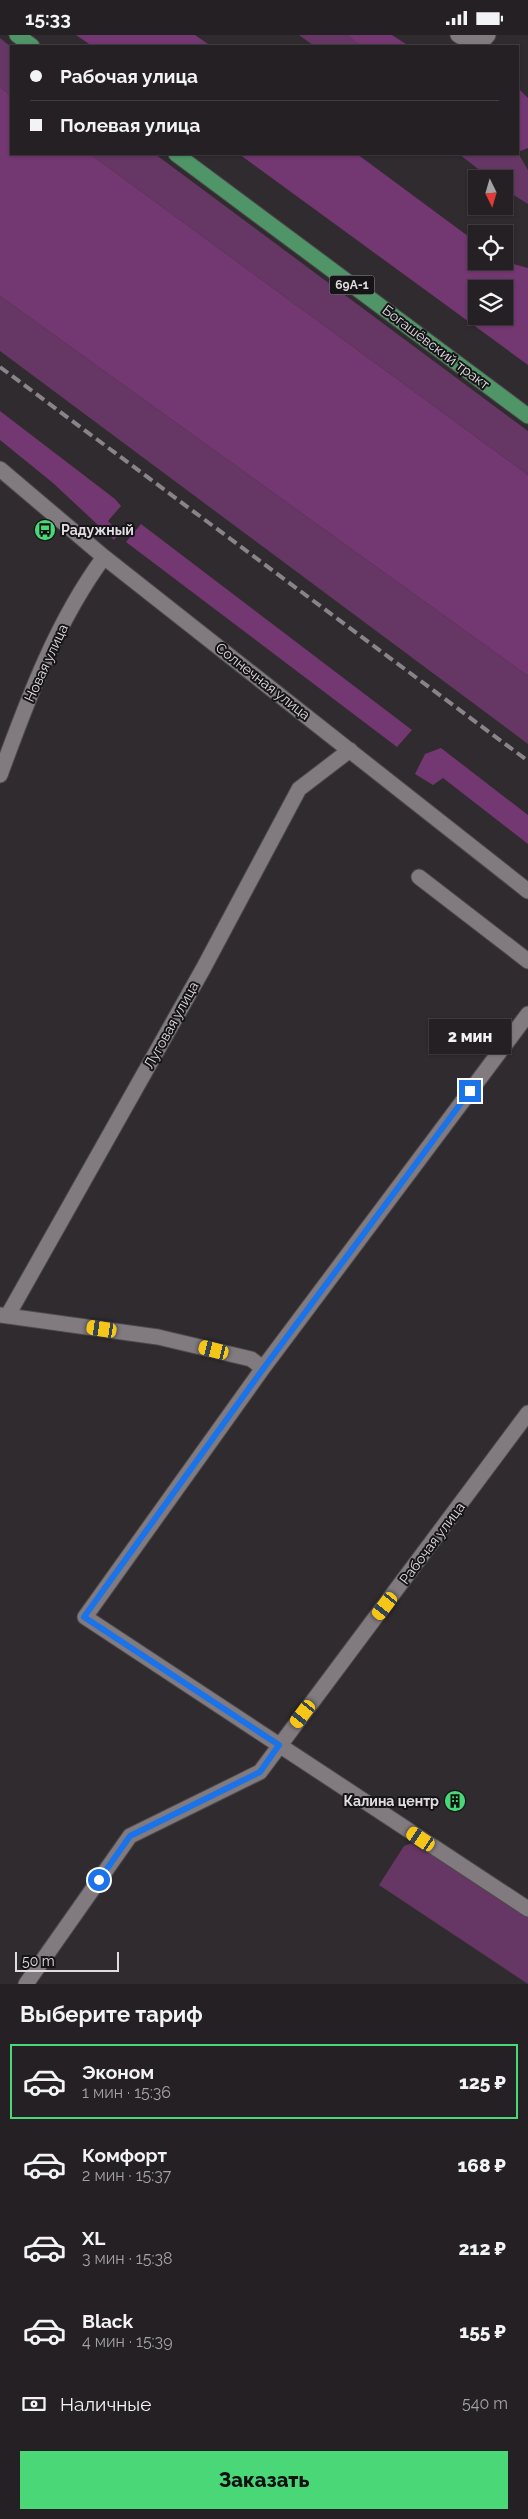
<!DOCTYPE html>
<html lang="ru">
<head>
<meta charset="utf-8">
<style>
  :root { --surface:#242023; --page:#2c282b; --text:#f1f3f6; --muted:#a3a3a6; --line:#413e41; --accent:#4ad778 }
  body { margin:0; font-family:Raleway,sans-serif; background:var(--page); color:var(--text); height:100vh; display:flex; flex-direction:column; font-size:19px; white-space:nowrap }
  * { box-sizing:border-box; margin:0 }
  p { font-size:16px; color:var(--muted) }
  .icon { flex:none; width:28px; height:28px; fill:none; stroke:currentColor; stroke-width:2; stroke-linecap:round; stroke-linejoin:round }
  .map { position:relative; height:1949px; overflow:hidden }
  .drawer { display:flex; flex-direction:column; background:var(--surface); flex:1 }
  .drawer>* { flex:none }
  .hud { position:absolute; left:10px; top:10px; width:509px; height:110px; border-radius:0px; box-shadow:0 1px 4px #0004,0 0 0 1px var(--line); display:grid; align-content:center; height:110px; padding:0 20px; background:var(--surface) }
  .needle { width:32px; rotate:175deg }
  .buttons { position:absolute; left:468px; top:135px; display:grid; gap:10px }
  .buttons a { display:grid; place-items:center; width:45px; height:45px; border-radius:0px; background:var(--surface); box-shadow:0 1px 4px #0004,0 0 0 1px var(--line); font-size:25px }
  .scale { position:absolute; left:15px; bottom:12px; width:104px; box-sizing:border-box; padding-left:5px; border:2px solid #e0dde0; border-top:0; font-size:14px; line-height:18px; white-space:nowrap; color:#e0dde0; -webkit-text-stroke:4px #161416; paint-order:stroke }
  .end { position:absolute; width:22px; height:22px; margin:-11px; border:6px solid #1a73e8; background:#fff; box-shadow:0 0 0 2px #fff }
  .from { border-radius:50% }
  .bubble { position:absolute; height:35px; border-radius:0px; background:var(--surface); box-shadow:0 1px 4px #0004,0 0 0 1px var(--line); font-size:16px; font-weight:800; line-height:35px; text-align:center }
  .car { position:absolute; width:15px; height:30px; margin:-15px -8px; border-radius:6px; box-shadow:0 0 4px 1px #0007; background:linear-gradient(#f5c518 24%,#345 0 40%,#f5c518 0 76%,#345 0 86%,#f5c518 0) }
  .hud b { display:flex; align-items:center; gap:18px; height:48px; font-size:19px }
  .hud b+b { border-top:1px solid var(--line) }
  .hud i { width:12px; height:12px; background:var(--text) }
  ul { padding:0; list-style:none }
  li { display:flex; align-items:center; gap:15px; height:75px; margin:0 10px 8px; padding:0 10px; border:2px solid transparent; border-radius:0px }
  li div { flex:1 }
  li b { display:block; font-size:19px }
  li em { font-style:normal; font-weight:800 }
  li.on { border-color:var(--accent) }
  li>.icon { width:45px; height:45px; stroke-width:1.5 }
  h2 { padding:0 20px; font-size:22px; line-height:60px }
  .pay { display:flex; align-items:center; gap:12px; height:55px; padding:0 20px; font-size:19px }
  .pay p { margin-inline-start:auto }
  .cta { display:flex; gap:10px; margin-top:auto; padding:10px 20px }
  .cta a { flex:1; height:58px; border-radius:0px; background:var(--accent); color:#111; font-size:20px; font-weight:800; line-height:58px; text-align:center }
  .status { display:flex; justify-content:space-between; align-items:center; height:35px; padding:0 25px; background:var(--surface); direction:ltr }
  .status svg { height:14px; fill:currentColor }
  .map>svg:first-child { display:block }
</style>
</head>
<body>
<div class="status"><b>15:33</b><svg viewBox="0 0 49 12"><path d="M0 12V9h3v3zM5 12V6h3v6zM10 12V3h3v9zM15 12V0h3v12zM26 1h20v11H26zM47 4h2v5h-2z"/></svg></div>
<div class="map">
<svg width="528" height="1949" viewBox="0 0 528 1949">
  <rect width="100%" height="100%" fill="#302b2f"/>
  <path fill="#663764" d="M299,0H347L360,11H314Z
    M0,3L11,12V61L0,52Z
    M518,118L528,135V169L504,154V144H491L459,119Z
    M90,119H155L528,396V440Z
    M0,261L528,641V709L0,316Z
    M415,1807L528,1881V1949L379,1850L404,1811Z"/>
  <path fill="#733771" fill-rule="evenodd" d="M76,0H195L211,11H92Z
    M347,0H392L409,11H360Z
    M0,52L11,61V119H90L528,440V641L0,261Z
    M518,53L528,63V113L518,117Z
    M239,119H357L476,207V226H502L528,233V330ZM476,254H504V281H476Z
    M0,376L115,464L121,471L108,486L120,498L114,505L53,448L0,405Z
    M141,489L412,695L397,712L126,507Z
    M441,713L528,780V809L443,743L433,750L415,739L425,719Z"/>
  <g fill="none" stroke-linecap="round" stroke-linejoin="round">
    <g stroke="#4c484b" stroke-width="17">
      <path id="minor" d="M458,0C467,6 480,12 488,0
        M0,434L104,522L528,856
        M0,740C28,664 56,587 104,522
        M419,842L528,926
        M528,979L263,1333L85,1582L528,1874
        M0,1280L158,1302L251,1324L263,1333
        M8,1280L203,934L299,754L350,715
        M26,1949L130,1801L260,1737L528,1378"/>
    </g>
    <g stroke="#4c484b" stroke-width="17">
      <path id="major" d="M17,0L32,11
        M176,119L528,381"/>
    </g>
    <use href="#minor" stroke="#817b80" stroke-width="15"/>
    <use href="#major" stroke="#4f9568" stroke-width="15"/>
    <path stroke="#888487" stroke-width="4" stroke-dasharray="10 5" stroke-linecap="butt" d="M0,332L528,726"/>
  </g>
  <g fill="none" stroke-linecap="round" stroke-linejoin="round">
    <path stroke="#1a73e8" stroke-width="6" d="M99,1845L130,1801L260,1737L279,1710L84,1582L263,1334L470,1056"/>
  </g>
  <defs>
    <g id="bus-disc" transform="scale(1.125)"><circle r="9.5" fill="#4ad778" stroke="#161416"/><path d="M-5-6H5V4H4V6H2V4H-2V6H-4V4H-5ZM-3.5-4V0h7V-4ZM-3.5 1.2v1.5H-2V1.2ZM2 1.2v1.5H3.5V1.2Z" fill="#111"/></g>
    <g id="building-disc" transform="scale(1.125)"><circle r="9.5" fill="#4ad778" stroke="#161416"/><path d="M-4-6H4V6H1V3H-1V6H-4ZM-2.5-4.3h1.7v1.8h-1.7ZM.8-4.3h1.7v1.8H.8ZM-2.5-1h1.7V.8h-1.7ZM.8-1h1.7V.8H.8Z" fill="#111"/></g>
  </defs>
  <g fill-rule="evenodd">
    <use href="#bus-disc" x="45" y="495"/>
    <use href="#building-disc" x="455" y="1766"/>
  </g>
  <g text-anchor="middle" stroke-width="4" stroke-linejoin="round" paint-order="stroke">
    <rect fill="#161416" stroke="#a3a1a3" stroke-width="1" x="329.5" y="240.5" width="45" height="19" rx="4"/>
    <g font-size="12" font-weight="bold" fill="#e0dde0">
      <text x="352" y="254">69А-1</text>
    </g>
    <g font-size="14" fill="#e0dde0" stroke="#161416">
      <text transform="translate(436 312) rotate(37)" y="5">Богашёвский тракт</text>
      <text transform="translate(46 628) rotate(-65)" y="5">Новая улица</text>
      <text transform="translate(263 646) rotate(38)" y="5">Солнечная улица</text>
      <text transform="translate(171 990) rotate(-61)" y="5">Луговая улица</text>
      <text transform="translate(432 1508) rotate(-53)" y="5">Рабочая улица</text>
    </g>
    <g font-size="14" font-weight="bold" fill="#e0dde0" stroke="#161416" text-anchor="start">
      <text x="61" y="500">Радужный</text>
      <text x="439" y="1771" text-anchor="end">Калина центр</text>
    </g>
  </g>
</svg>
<div class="buttons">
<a><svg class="needle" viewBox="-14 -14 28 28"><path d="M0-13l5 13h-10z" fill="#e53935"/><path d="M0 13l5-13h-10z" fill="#a3a3a6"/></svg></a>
<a><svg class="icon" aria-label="locate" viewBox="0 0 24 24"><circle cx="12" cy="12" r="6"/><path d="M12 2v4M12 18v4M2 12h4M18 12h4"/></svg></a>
<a><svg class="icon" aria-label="layers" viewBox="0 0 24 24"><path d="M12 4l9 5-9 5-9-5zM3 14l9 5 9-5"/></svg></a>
</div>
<div class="scale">50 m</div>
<i class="end from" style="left:99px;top:1845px"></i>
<i class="end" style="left:470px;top:1056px"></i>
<div class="bubble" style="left:429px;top:984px;width:82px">2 мин</div>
<i class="car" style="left:102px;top:1294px;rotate:279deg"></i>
<i class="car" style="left:214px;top:1315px;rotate:284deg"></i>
<i class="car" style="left:385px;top:1571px;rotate:217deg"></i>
<i class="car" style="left:303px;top:1679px;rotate:217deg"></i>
<i class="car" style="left:421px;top:1804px;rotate:304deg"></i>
<div class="hud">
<b><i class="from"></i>Рабочая улица</b>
<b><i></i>Полевая улица</b>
</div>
</div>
<section class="drawer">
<h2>Выберите тариф</h2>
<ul>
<li class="on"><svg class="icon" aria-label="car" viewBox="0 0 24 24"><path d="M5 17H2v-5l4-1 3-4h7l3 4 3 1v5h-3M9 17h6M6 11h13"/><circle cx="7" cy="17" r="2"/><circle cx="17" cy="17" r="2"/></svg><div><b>Эконом</b><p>1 мин · 15:36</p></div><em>125 ₽</em></li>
<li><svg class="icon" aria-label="car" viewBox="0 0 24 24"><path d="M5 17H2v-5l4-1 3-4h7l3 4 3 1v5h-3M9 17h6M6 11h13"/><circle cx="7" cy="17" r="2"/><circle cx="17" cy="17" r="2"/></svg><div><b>Комфорт</b><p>2 мин · 15:37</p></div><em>168 ₽</em></li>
<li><svg class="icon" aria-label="car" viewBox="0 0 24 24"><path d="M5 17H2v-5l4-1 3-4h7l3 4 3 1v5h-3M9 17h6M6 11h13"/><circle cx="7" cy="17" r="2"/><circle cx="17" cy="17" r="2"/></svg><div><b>XL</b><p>3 мин · 15:38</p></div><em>212 ₽</em></li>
<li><svg class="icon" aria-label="car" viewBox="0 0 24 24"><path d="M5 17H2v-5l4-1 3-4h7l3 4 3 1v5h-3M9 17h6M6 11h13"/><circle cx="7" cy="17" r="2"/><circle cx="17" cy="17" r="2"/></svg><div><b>Black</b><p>4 мин · 15:39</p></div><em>155 ₽</em></li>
</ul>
<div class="pay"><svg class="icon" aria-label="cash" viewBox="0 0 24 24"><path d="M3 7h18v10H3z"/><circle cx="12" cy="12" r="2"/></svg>Наличные<p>540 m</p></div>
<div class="cta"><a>Заказать</a></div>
</section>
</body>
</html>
